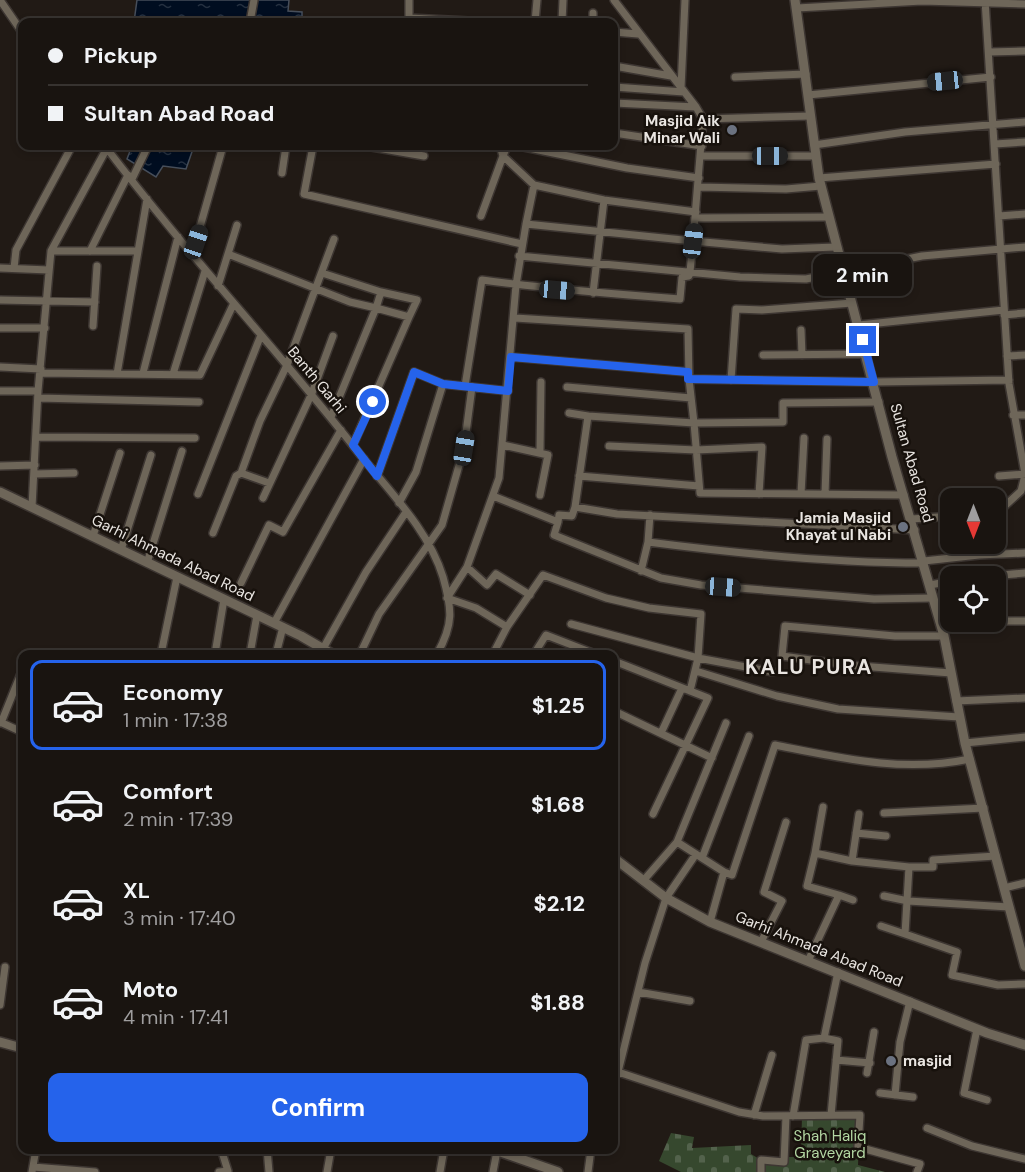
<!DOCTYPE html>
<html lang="en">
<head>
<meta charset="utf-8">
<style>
  :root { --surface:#191410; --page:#221d19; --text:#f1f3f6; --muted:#9f9e9f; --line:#373330; --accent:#2563eb }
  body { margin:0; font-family:"DM Sans",sans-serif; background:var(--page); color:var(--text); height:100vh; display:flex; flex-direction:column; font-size:22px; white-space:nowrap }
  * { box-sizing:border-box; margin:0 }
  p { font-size:20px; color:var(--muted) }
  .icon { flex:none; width:33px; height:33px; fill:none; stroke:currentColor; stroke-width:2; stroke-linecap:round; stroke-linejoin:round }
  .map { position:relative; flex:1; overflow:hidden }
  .drawer { position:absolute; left:18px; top:650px; width:600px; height:504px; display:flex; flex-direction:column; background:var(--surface); border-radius:12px; box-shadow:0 3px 9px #0003,0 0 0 2px var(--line) }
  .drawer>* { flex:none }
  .guide { position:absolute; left:18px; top:18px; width:600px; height:132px; border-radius:12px; box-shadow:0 3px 9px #0003,0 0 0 2px var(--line); display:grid; align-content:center; height:132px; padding:0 30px; background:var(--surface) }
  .needle { width:39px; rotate:180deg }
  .controls { position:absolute; left:940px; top:488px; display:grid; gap:12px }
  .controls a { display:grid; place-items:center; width:66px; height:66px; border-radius:12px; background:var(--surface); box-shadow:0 3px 9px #0003,0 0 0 2px var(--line); font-size:30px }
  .end { position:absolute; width:27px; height:27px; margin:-14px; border:8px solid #2563eb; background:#fff; box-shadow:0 0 0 3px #fff }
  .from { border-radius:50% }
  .bubble { position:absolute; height:42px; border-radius:12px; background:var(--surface); box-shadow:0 3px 9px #0003,0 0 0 2px var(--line); font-size:20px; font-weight:700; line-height:42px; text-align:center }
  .car { position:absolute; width:18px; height:36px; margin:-18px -9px; border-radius:8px; box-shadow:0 0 4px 2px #0007; background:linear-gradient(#222 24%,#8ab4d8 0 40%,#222 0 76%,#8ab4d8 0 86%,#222 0) }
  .guide b { display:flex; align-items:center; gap:21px; height:57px; font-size:22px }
  .guide b+b { border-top:2px solid var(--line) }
  .guide i { width:15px; height:15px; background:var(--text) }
  ul { padding:10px 0 0; list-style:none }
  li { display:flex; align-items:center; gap:18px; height:90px; margin:0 12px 9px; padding:0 18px; border:3px solid transparent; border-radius:12px }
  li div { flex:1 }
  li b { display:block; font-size:22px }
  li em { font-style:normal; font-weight:700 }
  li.active { border-color:var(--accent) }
  li>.icon { width:54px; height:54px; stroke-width:1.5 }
  .action { display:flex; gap:12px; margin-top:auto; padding:12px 30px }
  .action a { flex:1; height:69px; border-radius:12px; background:var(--accent); color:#fff; font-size:24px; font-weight:700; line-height:69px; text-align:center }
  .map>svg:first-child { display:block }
</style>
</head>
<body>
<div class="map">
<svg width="1025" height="1172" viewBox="0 0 1025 1172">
  <defs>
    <pattern id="cemetery-stones" width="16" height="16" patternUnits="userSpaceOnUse" patternTransform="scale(1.5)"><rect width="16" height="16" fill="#36482e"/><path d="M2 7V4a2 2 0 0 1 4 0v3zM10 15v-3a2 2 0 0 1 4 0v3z" fill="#53624c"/></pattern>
    <pattern id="water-ripples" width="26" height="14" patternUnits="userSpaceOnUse" patternTransform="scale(1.5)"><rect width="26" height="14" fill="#000d20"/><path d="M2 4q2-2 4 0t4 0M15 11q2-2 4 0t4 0" fill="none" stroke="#253040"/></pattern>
  </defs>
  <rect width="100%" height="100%" fill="#211a15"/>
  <path fill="url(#cemetery-stones)" d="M860,1115L858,1165L885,1172H681L659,1161L671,1133L694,1137L692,1148L751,1145V1154L761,1160L783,1162V1157H801L802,1116Z"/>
  <path fill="url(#water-ripples)" stroke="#464e5a" stroke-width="1.5" d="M137,0H289L288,11L302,12V22H134Z
    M132,146H194L186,169L163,166L156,177L127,159Z"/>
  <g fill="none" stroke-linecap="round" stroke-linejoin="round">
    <g stroke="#3d3632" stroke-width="10">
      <path id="minor" d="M0,0L22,32
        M614,0L696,107L703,119L810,116
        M985,0L1009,384L1025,474
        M797,8L922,1L1025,4
        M409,18L488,22
        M250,22L254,0
        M409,22V0
        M535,22L537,0
        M562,22L563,0
        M593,22V13
        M614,32L638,34
        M989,52L1025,51
        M614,66L671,76
        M735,77L806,74
        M614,87L684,92
        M681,88L685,0
        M808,95L991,77
        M614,103L696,107
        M703,119L693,241L782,249L836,247
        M614,133L702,146
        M995,144L1025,142
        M814,145L905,132L1025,122
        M105,146C186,253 279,351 362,457C391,493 429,531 443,577C452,609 454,624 437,654
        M313,146L304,194L522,244
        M366,146L424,156
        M507,146L503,156L534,185L604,200L696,212
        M519,146L627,168L699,178
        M702,156H816
        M282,173L286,146
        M819,178L996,164
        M132,179L148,146
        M699,187L786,189L821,186
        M481,216L503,156L500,146
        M999,216L1025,214
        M695,218L829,217
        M526,224L534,185
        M51,251H138
        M90,251L128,175
        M228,254L350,302L376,308L331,417
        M192,255L223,146
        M519,256L740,277L806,279L922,256L1025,247
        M0,268L49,270
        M14,268L16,250L72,146
        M322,273L381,292L376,308L409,317L353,445
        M218,286L237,225
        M381,292L417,300L409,317
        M593,293L604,200
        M0,300L95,302
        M1004,315L1025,313
        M515,318L688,329L689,379
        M859,325L1004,310
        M93,326L97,266
        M0,328H45
        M801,330L802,355
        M763,355L867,354
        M1007,356L1025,355
        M511,357L688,372
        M0,367L41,369
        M40,373L200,375L233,305
        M143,373L178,237
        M117,374L147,199
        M173,374L205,271
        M731,380L736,309L762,310L852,303
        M443,384L508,391
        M465,386L482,280C548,289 614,294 680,299L682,277L689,276L690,272L693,241L526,224L516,285L499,478L467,567L447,598L476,608L507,627
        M567,387L691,398
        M0,391H38
        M38,398L199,402
        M879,402L783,403V422L694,423L689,379L874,382L1009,380
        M569,413L588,416
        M1013,415H1025
        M37,437L195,438
        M503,445L548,455L540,495
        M609,446L696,450L762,447L759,494
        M540,451L541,382
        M0,466L35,465
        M241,473L269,483
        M34,474L74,473
        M377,476L414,372L443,384L416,472L399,503
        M579,476L699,486
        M999,476L1025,474
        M198,494L261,335
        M801,494L804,438
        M825,494L827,439
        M904,495L700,493L694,423L588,416L575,507L617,514L915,530
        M493,496L558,522L554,535L661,578L701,585L874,599L933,598
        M263,498L312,393L333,336
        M32,507L38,391L51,251L107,148
        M996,514L1021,491L1025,475
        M912,519L951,516
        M558,522L559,515L572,516L575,507
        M213,533L236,476L241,473L260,421L287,365L334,239
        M93,536L120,453
        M648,542L650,515
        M121,550L151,455
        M994,554L995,543
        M924,561L979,555L1025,553
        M147,563L182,451
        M467,567L487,585L496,574L530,595
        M641,571L648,542C741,554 831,563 924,563
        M991,576L1025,573
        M241,583L269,525L283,532L341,430
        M930,585L951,581
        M996,600L997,575
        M996,621H1025
        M940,622L988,621
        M274,623L364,459
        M571,624L698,658L773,672
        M944,636H895L785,626L782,656L847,665L951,673
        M161,654L177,577
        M215,654L224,599
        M250,654L257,615
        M276,654L283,627
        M320,654L366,572L406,512
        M360,654L379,614L442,525L464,448L472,387
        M493,654L507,627L543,575L606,598L649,608L701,614L698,658L690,691
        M534,654L546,635L595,654
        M614,661L708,698L653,814
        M696,671L777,696L838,709L959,717
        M956,701L1025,698
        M614,711L712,758
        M0,722L22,732
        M1,723L22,671
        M661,733L682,688
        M965,743L1025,737
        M823,807L815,853L852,861L909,867
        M884,813L984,808
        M856,833L886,836
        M677,842L724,872
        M996,856L933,860V867H909L905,934L957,952L952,975L998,985L1025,984
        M702,858L749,736
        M852,861L859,814
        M643,881L677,842L726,723
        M1004,888L1025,883
        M839,895L853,900
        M884,896L908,901
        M908,901L1009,907
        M710,922L724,872L732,875L775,745C841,758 902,773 970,759
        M881,926L905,934
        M761,942L782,901L764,892L786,822
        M808,961L839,895L807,886L815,853
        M638,992L690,1001
        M0,1005L5,967
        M977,1029L964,1093L987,1100
        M824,1038L838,1041L831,1115
        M836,1060L870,1063
        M618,1072L739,1112L763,1116L860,1115L858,1147L920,1164L917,1172
        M867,1073L874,1032
        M614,1077L618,1072L645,963L666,898L696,854
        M880,1093L913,1097
        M895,1095L900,1042L910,1001
        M754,1115L772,1055
        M793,1116L806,1040L824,1038L838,972
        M927,1128L972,1146L1025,1159
        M267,1149L269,1172
        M33,1167L95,1172
        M32,1172L36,1149
        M219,1172L228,1171L221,1149
        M327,1172L331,1149
        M440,1172L444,1149
        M493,1172L497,1151
        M588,1172L591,1149
        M761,1172V1160L784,1162L786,1116"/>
    </g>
    <g stroke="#3d3632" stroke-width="12">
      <path id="tertiary" d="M795,0L819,178L892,457L944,636L965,743L1025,966
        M0,492L301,636L332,654
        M614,858L666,898L710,922L987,1033L1025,1045
        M0,1042L22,1048
        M492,1149L558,1172"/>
    </g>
    <use href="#minor" stroke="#6e6659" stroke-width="7"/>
    <use href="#tertiary" stroke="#6e6659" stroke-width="9"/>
  </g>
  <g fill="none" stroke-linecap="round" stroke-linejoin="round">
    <path stroke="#2563eb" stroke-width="8" d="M373,402L353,445L377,476L414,372L443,384L508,391L511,357L688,372V379L874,382L863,340"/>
  </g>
  <g fill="#6b7280" stroke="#17110c" stroke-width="2">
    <circle cx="732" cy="130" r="6"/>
    <circle cx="903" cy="527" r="6"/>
    <circle cx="891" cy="1061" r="6"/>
  </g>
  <g text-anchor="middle" stroke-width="5" stroke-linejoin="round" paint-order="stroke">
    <g font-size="15" font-weight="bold" fill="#e9e5e1" stroke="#17110c" text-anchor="end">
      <text x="720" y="126">Masjid Aik<tspan x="720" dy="17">Minar Wali</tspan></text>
      <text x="891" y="523">Jamia Masjid<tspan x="891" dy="17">Khayat ul Nabi</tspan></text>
      <text x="903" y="1066" text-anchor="start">masjid</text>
    </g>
    <g font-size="15" fill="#e9e5e1" stroke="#17110c">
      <text transform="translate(317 380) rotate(50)" y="5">Banth Garhi</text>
      <text transform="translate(912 463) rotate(74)" y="5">Sultan Abad Road</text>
      <text transform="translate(173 558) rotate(26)" y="5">Garhi Ahmada Abad Road</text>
      <text transform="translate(819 949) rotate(22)" y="5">Garhi Ahmada Abad Road</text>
    </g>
    <g font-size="15" fill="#b3d7a3" stroke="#17110c">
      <text x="830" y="1141">Shah Haliq<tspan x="830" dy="17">Graveyard</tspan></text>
    </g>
    <g font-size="21" font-weight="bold" letter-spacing="1.5" fill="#e9e5e1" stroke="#17110c">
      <text x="809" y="674">KALU PURA</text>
    </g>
  </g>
</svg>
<div class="controls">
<a><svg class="needle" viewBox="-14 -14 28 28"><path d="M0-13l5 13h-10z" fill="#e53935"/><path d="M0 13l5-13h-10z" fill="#9f9e9f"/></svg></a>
<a><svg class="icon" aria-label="locate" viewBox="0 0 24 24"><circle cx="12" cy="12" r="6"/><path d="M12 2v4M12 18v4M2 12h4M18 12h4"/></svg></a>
</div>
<i class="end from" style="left:373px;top:402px"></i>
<i class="end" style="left:863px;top:340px"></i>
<div class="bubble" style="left:813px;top:254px;width:99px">2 min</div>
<i class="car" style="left:945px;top:81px;rotate:264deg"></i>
<i class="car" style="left:770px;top:156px;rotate:90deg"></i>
<i class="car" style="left:693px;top:241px;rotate:7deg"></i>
<i class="car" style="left:196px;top:242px;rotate:19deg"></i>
<i class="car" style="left:557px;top:290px;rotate:95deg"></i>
<i class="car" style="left:464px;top:448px;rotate:9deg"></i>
<i class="car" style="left:723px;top:587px;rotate:94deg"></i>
<div class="guide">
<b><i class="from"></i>Pickup</b>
<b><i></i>Sultan Abad Road</b>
</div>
<section class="drawer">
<ul>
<li class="active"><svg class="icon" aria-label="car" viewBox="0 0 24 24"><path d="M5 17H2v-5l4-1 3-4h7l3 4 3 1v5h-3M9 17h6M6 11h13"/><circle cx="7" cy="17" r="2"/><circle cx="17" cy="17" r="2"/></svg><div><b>Economy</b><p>1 min · 17:38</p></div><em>$1.25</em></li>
<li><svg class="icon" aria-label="car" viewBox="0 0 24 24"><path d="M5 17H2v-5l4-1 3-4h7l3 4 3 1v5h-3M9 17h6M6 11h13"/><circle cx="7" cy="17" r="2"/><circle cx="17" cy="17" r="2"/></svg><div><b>Comfort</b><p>2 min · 17:39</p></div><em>$1.68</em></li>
<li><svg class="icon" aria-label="car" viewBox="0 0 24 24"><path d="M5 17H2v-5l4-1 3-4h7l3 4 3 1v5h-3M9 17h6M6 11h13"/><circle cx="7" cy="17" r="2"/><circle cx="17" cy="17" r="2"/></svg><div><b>XL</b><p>3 min · 17:40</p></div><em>$2.12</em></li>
<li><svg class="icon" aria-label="car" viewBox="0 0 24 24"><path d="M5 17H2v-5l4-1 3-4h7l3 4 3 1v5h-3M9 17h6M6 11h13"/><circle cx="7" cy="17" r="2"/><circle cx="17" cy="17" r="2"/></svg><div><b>Moto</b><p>4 min · 17:41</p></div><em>$1.88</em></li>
</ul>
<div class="action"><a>Confirm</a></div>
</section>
</div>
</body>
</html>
